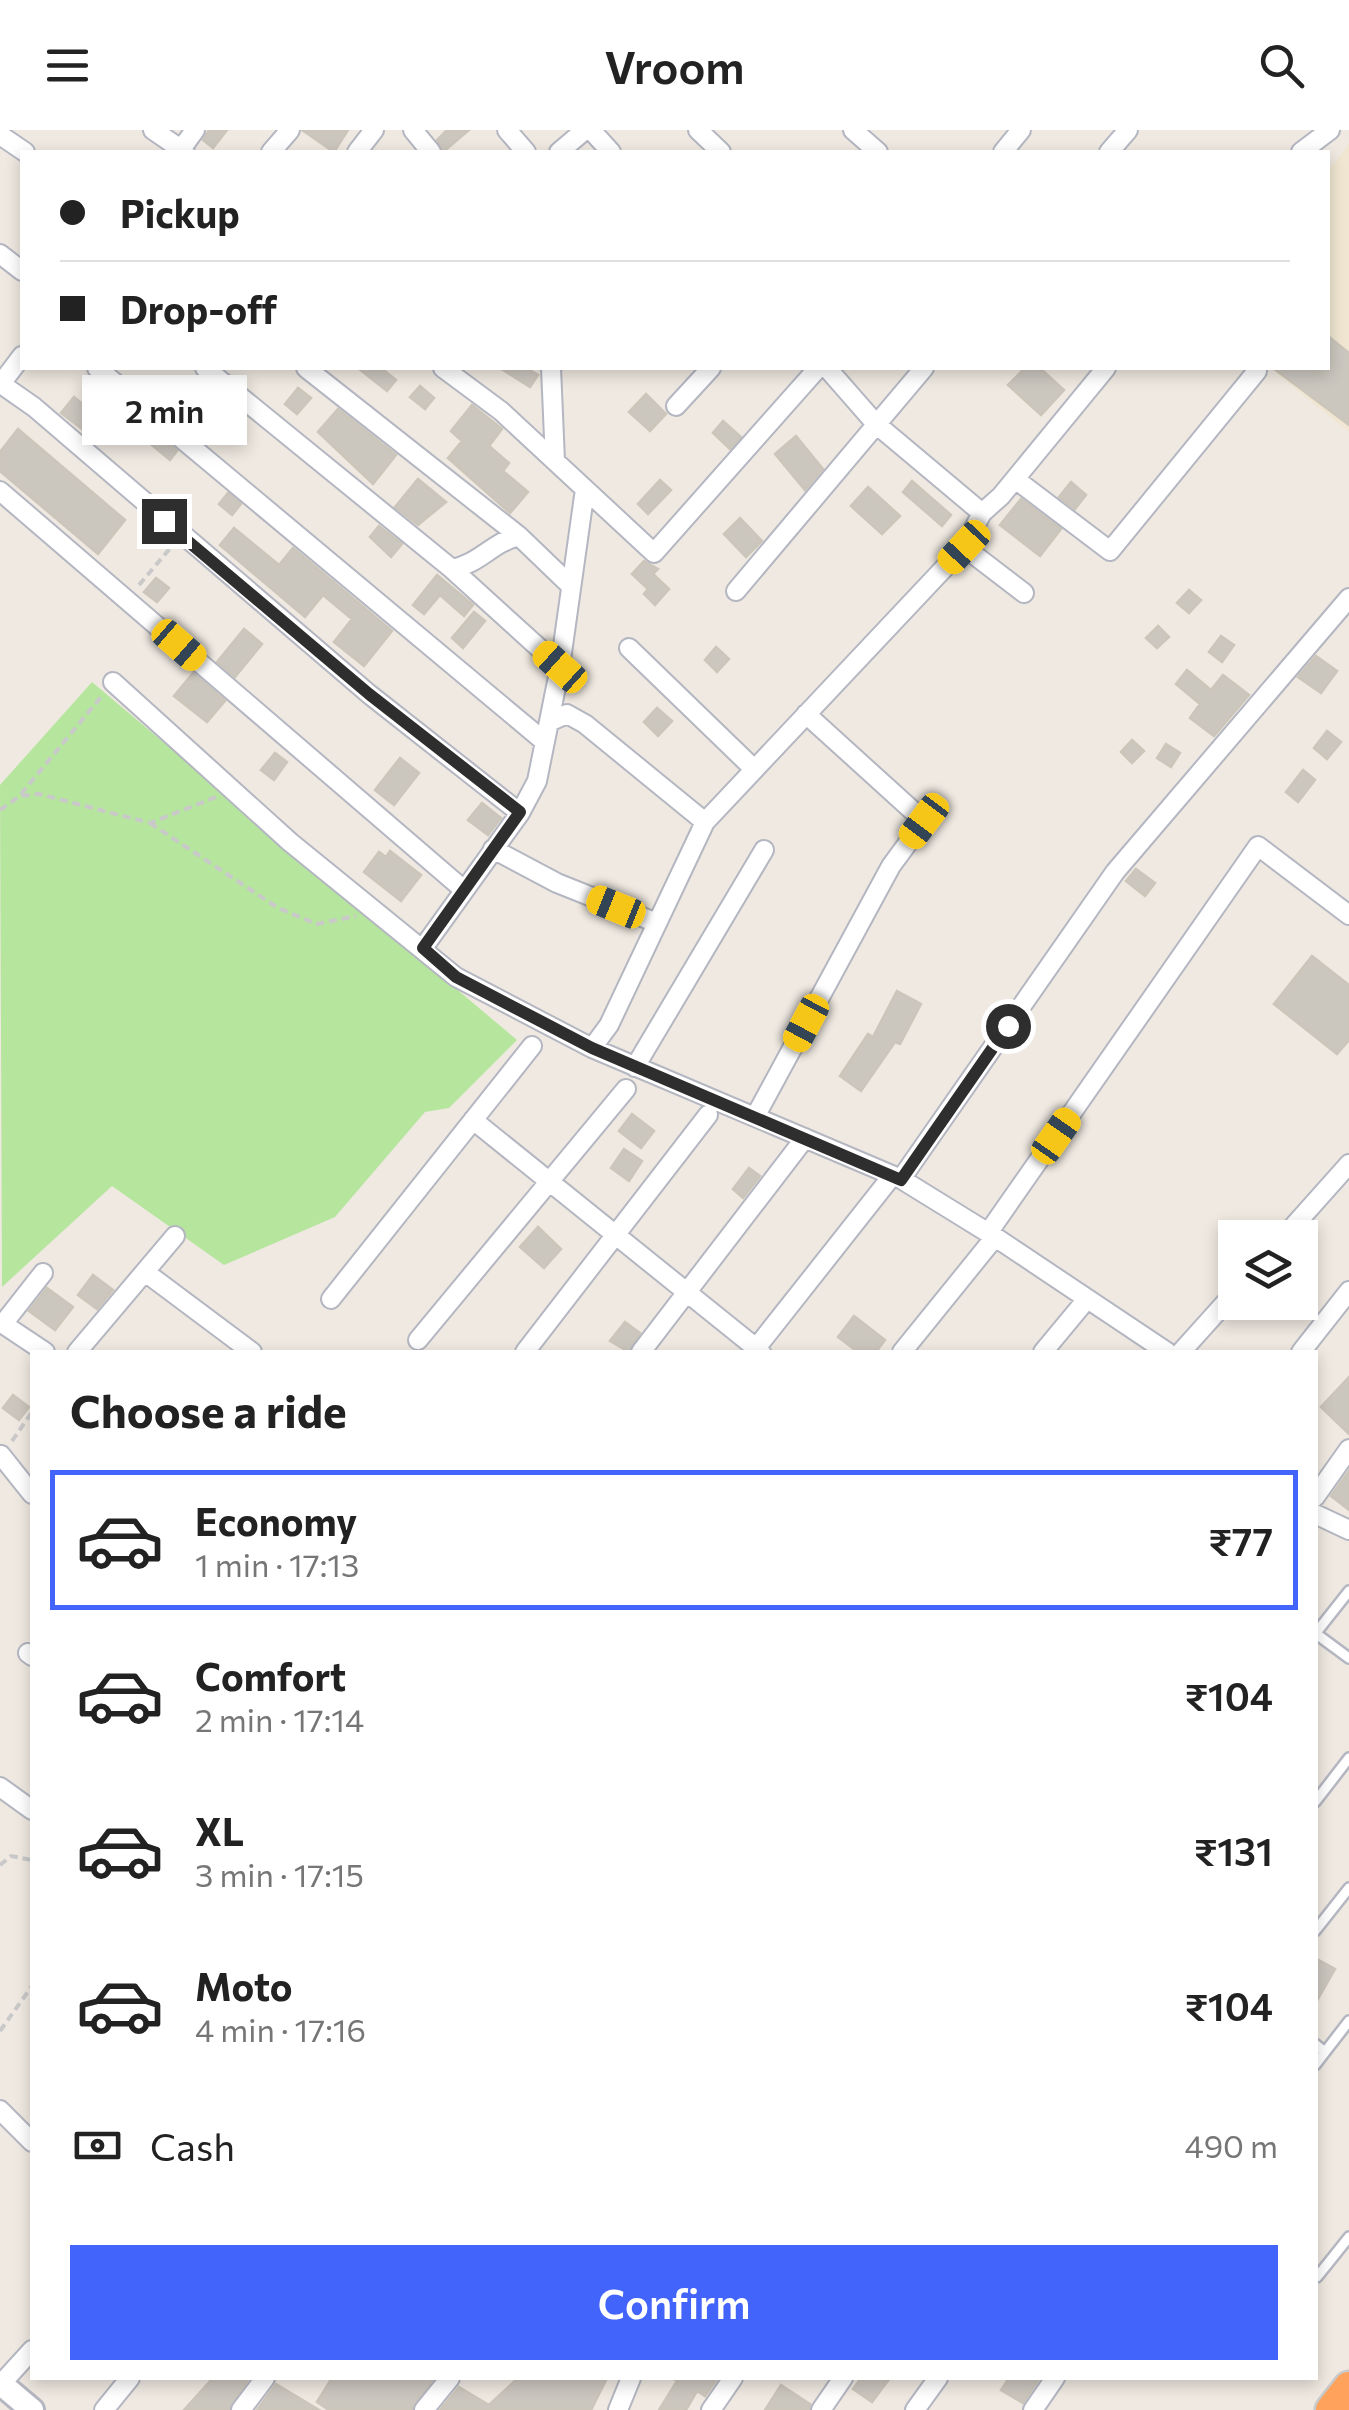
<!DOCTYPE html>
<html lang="en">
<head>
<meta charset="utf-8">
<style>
  :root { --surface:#fff; --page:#f6f6f6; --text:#222; --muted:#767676; --line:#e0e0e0; --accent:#4264fb }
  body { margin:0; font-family:Commissioner,sans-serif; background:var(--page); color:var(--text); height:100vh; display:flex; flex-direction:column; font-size:38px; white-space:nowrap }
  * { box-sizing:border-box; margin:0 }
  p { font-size:32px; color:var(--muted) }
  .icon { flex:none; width:55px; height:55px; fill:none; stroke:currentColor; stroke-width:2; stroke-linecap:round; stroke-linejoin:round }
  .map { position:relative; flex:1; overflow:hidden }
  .side { position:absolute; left:30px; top:1220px; width:1288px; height:1030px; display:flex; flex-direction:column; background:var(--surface); border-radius:0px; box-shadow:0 5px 15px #0003 }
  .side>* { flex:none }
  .banner { position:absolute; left:20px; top:20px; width:1310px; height:220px; border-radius:0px; box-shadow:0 5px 15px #0003; display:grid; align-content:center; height:220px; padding:0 40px; background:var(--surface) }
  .tools { position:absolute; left:1218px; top:1090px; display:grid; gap:20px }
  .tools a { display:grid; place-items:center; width:100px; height:100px; border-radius:0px; background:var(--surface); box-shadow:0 5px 15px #0003; font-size:50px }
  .end { position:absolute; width:45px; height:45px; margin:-22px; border:12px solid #2e2e2e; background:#fff; box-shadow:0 0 0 5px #fff }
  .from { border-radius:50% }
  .bubble { position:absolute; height:70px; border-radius:0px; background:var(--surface); box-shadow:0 5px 15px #0003; font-size:32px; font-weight:600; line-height:70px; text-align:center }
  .car { position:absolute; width:30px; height:60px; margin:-30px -15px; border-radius:12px; box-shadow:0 0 8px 2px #0007; background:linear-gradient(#f5c518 24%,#345 0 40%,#f5c518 0 76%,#345 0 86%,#f5c518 0) }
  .banner b { display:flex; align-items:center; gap:35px; height:95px; font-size:38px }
  .banner b+b { border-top:2px solid var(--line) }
  .banner i { width:25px; height:25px; background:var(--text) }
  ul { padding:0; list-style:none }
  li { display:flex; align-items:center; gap:30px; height:140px; margin:0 20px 15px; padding:0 20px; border:5px solid transparent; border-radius:0px }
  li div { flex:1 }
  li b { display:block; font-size:38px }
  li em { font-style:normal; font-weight:600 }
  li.active { border-color:var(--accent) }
  li>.icon { width:90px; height:90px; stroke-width:1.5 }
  h2 { padding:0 40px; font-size:45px; line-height:120px }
  .pay { display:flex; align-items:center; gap:25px; height:110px; padding:0 40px; font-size:38px }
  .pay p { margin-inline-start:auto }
  .cta { display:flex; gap:20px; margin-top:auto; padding:20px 40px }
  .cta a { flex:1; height:115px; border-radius:0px; background:var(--accent); color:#fff; font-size:40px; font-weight:600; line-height:115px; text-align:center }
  header { display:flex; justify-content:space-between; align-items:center; height:130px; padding:0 40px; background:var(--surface); font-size:45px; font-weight:600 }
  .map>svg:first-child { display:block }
</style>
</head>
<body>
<header><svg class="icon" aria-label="menu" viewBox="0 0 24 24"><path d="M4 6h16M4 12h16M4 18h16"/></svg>Vroom<svg class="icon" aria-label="search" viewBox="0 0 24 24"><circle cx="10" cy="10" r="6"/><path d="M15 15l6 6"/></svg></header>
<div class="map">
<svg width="1349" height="2280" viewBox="0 0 1349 2280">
  <rect width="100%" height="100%" fill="#efe9e1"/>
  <path fill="#f0e6d1" d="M1349,14V302L1270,238H1328V41Z"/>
  <path fill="#b6e59e" d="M92,552L517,910L449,978L425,982L335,1087L224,1135L112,1056L2,1157L0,655Z"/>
  <path fill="#cbc7bf" stroke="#cbc5ba" stroke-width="2.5" d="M209,0H227L213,18L203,10Z
    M302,0H348L334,22Z
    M447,0H469L443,22L437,10Z
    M1328,206L1349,223V295L1273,238H1328Z
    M358,238H381L396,250L387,261Z
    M500,238H526L538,245L530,257Z
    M1025,238H1040L1064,260L1041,285L1008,255Z
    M420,256L434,268L425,279L410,267Z
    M298,258L311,268L297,284L285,274Z
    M646,264L666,284L650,301L629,282Z
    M74,267L95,284L100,279L111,288L94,308L61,283Z
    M472,275L502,299L489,316L509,333L503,341L528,362L510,383L448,328L462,311L451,301Z
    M338,279L396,325L373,354L318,302Z
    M723,291L741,307L730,319L713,303Z
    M18,299L125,390L98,424L0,341V322Z
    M159,306L177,321L170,330L152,315Z
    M796,306L823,339L805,360L775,324Z
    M418,349L446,372L418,395L395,377Z
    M660,350L671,360L648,384L638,374Z
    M912,351L951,385L942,396L903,362Z
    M1071,352L1086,365L1075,379L1059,367Z
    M868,357L900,386L882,404L851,376Z
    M228,363L241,374L232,385L219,374Z
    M1021,369L1061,399L1040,426L1000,395Z
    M740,388L762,411L746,427L724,404Z
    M379,396L402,414L391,427L370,407Z
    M234,398L279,435L293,418L392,501L364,536L334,512L352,489L323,465L305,487L220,415Z
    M644,431L658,439L653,444L669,459L655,475L644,464L648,459L632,444Z
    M437,445L473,475L464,486L440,465L424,484L413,475Z
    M156,448L169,458L157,472L144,462Z
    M1189,460L1201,470L1189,483L1177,473Z
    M474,482L485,491L463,518L452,508Z
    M1158,496L1169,507L1157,518L1146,508Z
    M244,499L262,514L235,547L217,532Z
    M1221,506L1234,515L1222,532L1209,522Z
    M716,517L729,529L717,542L705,530Z
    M1316,526L1337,541L1321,563L1298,547Z
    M1187,540L1211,560L1223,545L1249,565L1214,606L1190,588L1200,574L1176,554Z
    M193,543L225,571L207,592L174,566Z
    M657,578L672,591L658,606L644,592Z
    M1327,601L1341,612L1327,629L1314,618Z
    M1132,610L1144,621L1132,633L1121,622Z
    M1166,614L1180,623L1171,637L1157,628Z
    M275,623L287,632L274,650L261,640Z
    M400,628L419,643L394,675L375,660Z
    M1303,640L1315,650L1298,672L1286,662Z
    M482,673L501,688L488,705L468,690Z
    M390,721L421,745L401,771L364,742L379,722L386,727Z
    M1136,739L1155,753L1145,766L1126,751Z
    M1312,826L1349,855V910L1337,924L1274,874Z
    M897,861L921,874L900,914L895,912L861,961L840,946L868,904L873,907Z
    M632,984L654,1001L641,1018L619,1001Z
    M624,1019L642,1031L629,1051L611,1038Z
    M749,1038L760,1046L743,1068L733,1059Z
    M538,1097L561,1119L544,1138L520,1117Z
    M93,1145L113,1160L97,1179L78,1165Z
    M47,1158L73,1177L55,1200L29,1181Z
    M854,1186L885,1210L876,1222H858L838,1207Z
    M625,1192L640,1203L629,1222L610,1211Z
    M1349,1247V1304L1321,1277Z
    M13,1265L29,1277L19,1290L3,1278Z
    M1349,1341V1380L1331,1366Z
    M1315,1828L1335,1839L1315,1874Z
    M213,2248H249L229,2280H184Z
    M332,2248H434L412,2280H329L317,2272Z
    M518,2248H607L591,2280H440L459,2257L489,2275Z
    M672,2248H714L717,2249L705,2266L697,2261L686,2280H659L677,2251Z
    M861,2248H890L872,2272L853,2259Z
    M1009,2248H1036L1039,2249L1023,2273L1001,2260Z
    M276,2254L281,2257L319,2280H257Z
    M781,2255L810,2274L809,2280H765Z"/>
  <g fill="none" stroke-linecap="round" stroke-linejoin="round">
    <g stroke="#b4b7c1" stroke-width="14">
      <path id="service" d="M1315,1503L1349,1528
        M1315,1504L1349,1461
        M1315,1672L1349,1628
        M1315,1801L1349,1758
        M1315,1914L1325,1922L1315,1935
        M1325,1922L1349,1891
        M1317,2147L1349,2107"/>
    </g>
    <g stroke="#b4b7c1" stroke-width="22">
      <path id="minor" d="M153,0L185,22
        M413,0L431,22
        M507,0L526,22
        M591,0L611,22
        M698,0L721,22
        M853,0L878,22
        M0,5L25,22
        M179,22L195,0
        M271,22L290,0
        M357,22L374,0
        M559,22L585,0
        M1003,22L1021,0
        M1109,22L1128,0
        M1301,22L1330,0
        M0,124L22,141
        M97,238L545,612
        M205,238L452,439C479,434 493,412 519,406
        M306,238L519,406L571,456
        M443,238L501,281L654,423L818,238
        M551,238L555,331
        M827,238L876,294L982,383
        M1,254L34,277L369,564L520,683
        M0,255L22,226
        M676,276L711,238
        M1015,349L1110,421L1257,241
        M0,361L464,760
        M964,417L1024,463
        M452,439L560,537
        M736,461L924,238
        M629,518L754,639
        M113,552L290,712L456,847L592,918L901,1049L995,1107
        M549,592L567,584L585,594L705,692
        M493,719L557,753L657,793
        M423,818L520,683L537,651L560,537L585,359
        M592,918L609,895L705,692L964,417L982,383L1001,366L1106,238
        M635,937L764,720
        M755,987L891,736L924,691L806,584
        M473,990L761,1222
        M901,1049L1115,742L1349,468
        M988,1103L1258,716L1349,785
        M1283,1108L1349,1034
        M145,1142L252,1222
        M331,1169L532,916
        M0,1192L45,1222
        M3,1194L43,1143
        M418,1210L626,959
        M77,1222L175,1106
        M525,1222L708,985
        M641,1222L805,1008
        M753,1222L892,1046
        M902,1222L995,1107L1167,1222
        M1043,1222L1087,1169
        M1181,1222L1235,1162
        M1301,1222L1349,1161
        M1,1325L32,1364
        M1315,1367L1349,1319
        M1315,1384L1349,1400
        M28,1523L32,1526
        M0,1657L32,1680
        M0,1980L32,2012
        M1,2254L32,2220
        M104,2280L130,2248
        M241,2280L265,2248
        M424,2280L450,2248
        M618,2280L631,2248
        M711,2280L733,2248
        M821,2280L843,2248
        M915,2280L938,2248
        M1033,2280L1055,2248"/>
    </g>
    <g stroke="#b4b7c1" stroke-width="28">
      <path id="tertiary" d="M0,2253L32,2280"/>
    </g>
    <g stroke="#c9c9c9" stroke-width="35">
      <path id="motorway" d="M1331,2280L1349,2257"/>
    </g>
    <path stroke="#c9c9c9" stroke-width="4" stroke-dasharray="8 5" stroke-linecap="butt" d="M139,455L172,416
      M21,664L101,567
      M0,680L20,666L39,664L150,693L216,667
      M150,693L278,778L317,794L356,786
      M12,1311L32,1282
      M0,1735L11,1726L32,1730
      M0,1901L32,1856"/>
    <use href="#service" stroke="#fff" stroke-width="9"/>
    <use href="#minor" stroke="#fff" stroke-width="18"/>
    <use href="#tertiary" stroke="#fff" stroke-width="22"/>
    <use href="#motorway" stroke="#ffa35c" stroke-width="30"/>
  </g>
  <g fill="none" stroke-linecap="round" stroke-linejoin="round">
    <path stroke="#2e2e2e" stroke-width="12" d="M164,391L369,564L520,682L423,818L456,847L592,918L901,1050L1008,896"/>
  </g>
</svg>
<div class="tools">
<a><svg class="icon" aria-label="layers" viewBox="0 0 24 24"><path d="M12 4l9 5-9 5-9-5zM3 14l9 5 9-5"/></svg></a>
</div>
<i class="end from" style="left:1008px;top:896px"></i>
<i class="end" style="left:164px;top:391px"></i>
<div class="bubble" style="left:82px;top:245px;width:165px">2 min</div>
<i class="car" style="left:964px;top:417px;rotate:223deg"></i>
<i class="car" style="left:179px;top:515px;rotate:131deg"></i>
<i class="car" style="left:560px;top:537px;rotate:312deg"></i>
<i class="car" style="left:924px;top:691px;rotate:217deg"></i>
<i class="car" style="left:616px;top:777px;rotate:292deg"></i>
<i class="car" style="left:806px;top:893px;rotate:208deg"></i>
<i class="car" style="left:1056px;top:1006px;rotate:35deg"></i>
<div class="banner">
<b><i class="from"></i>Pickup</b>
<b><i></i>Drop-off</b>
</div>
<section class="side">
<h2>Choose a ride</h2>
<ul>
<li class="active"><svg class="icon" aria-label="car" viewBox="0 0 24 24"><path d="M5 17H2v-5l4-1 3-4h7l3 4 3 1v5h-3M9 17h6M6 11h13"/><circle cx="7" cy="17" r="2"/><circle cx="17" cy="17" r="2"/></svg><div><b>Economy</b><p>1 min · 17:13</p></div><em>₹77</em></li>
<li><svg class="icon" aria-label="car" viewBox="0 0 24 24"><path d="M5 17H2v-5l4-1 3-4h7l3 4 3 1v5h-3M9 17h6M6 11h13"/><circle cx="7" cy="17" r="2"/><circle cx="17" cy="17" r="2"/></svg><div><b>Comfort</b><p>2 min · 17:14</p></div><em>₹104</em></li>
<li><svg class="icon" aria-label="car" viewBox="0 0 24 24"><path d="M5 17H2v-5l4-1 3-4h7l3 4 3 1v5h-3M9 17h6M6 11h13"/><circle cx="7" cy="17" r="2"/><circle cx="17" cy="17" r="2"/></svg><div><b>XL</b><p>3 min · 17:15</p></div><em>₹131</em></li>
<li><svg class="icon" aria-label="car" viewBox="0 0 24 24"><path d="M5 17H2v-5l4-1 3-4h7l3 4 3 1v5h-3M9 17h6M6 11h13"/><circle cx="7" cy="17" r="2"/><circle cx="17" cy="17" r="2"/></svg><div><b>Moto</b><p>4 min · 17:16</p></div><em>₹104</em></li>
</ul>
<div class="pay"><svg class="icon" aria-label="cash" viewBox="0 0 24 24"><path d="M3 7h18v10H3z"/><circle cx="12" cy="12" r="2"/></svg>Cash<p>490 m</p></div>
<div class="cta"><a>Confirm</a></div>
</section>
</div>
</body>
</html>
